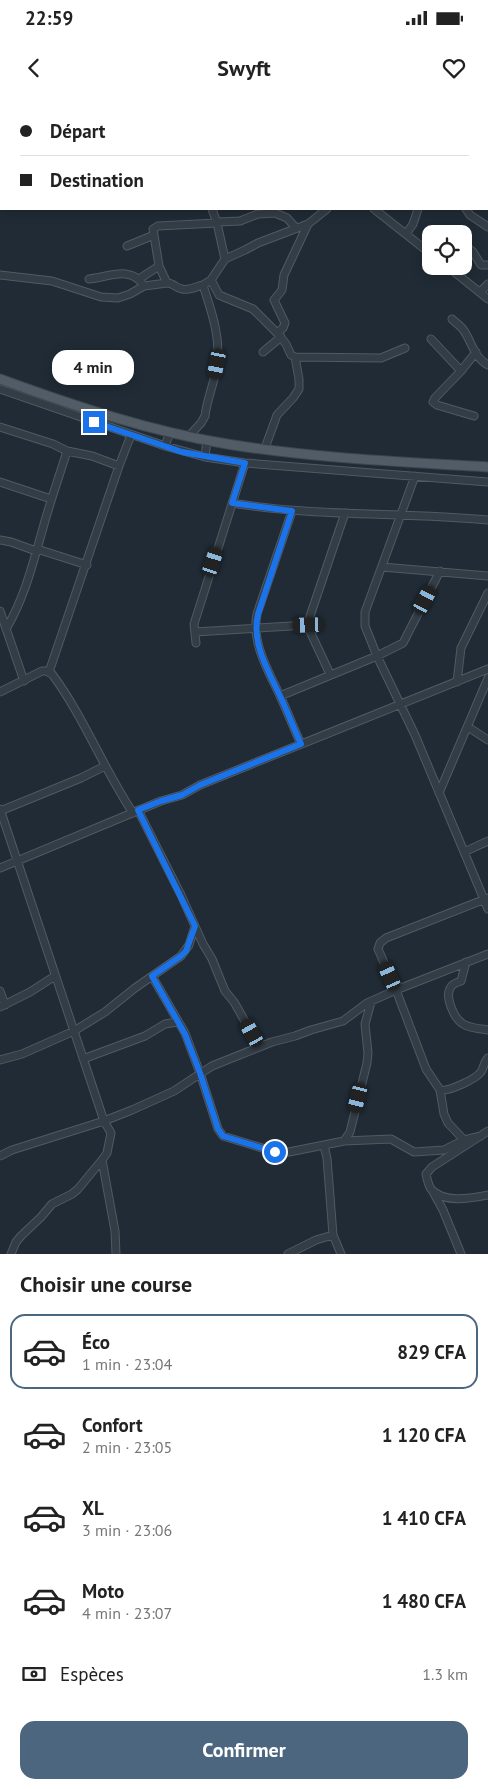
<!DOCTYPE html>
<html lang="fr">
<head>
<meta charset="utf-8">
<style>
  :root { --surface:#fff; --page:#f6f6f6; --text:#222; --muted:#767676; --line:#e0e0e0; --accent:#4d6680 }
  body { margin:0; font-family:"PT Sans",sans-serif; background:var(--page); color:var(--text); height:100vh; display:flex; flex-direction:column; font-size:19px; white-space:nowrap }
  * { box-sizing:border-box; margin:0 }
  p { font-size:16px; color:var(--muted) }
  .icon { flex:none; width:28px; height:28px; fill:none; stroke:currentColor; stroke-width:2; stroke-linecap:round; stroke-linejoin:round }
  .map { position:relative; height:1154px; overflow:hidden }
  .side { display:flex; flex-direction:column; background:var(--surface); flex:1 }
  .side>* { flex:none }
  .top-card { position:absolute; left:0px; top:0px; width:489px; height:110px; box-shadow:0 2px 12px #0003; display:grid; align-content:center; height:110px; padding:0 20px; background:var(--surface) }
  .buttons { position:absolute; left:422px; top:125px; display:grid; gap:10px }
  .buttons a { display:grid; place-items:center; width:50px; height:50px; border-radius:10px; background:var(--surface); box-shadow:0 2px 12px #0003; font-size:25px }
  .end { position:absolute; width:22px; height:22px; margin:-11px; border:6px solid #1a73e8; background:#fff; box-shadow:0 0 0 2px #fff }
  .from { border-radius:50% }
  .bubble { position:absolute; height:35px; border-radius:15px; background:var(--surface); box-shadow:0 2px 12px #0003; font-size:16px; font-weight:600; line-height:35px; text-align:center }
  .car { position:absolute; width:15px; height:30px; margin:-15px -8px; border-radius:6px; box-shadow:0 0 4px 1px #0007; background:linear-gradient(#222 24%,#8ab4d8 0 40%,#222 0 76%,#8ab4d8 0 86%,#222 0) }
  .top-card b { display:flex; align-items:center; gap:18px; height:48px; font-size:19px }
  .top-card b+b { border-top:1px solid var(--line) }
  .top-card i { width:12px; height:12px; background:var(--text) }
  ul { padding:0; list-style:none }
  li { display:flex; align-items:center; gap:15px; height:75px; margin:0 10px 8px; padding:0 10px; border:2px solid transparent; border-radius:15px }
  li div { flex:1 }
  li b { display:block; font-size:19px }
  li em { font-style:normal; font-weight:600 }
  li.current { border-color:var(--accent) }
  li>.icon { width:45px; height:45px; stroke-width:1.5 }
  h2 { padding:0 20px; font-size:22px; line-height:60px }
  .pay { display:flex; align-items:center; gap:12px; height:55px; padding:0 20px; font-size:19px }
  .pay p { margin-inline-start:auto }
  .primary-button { display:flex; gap:10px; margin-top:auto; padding:10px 20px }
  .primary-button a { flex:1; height:58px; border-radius:15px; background:var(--accent); color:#fff; font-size:20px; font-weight:600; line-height:58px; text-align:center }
  .status { display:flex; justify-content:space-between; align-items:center; height:35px; padding:0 25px; background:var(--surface); direction:ltr }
  .status svg { height:14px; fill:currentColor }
  header { display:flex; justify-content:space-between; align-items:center; height:65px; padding:0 20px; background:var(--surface); font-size:22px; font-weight:600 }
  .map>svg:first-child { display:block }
</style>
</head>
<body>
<div class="status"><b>22:59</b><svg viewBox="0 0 49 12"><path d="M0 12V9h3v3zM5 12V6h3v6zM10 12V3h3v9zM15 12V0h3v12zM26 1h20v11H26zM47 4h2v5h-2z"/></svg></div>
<header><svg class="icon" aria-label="back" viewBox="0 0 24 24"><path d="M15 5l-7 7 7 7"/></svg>Swyft<svg class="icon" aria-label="heart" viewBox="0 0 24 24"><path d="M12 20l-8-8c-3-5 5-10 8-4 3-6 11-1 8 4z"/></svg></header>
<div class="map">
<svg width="488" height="1154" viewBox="0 0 488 1154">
  <rect width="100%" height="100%" fill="#202b35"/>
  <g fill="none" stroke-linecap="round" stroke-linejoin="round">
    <g stroke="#515a64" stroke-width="9">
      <path id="minor" d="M0,0H1
        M238,0L239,1
        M399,0L400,1
        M355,1L356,0
        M412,1V0
        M475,1L476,0
        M488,59V58
        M488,77V78
        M212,109L217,123L225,159
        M374,109L431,154
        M466,109L470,115L488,127
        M217,122L240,121L258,114L275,113L287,118L296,128
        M406,134L413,124L418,109
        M127,146L154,135L153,129L158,126L217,123
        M464,148L467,147L473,152L481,165H488
        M447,166L488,199
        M0,175L52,181L101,197L118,198L130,194L144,186
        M89,179C109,177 131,165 144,186L167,183L159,166L154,135
        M139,179L159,166
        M211,180L219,195L253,209L277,233L286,244L291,255L295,257L381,258L405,248
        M167,183C174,183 175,188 182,189C189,191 197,186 203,185
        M480,192L488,184
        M452,219C455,222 459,225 462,228C472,240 472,256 488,265
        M277,233L283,228L285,223L274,200L282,190L284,175L308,124
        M431,239L461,271
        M263,252L281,237
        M0,289L165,346
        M474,316L437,305L433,302L435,298L461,271L476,252
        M0,327L53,344L67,351L92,356L119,366
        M170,332L165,346L205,357
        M189,336L201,323L205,316C207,298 215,282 217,264C221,236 211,211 203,185L211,180L225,159L245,150L258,143L308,124L327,109
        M207,340L205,357L245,363L488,382
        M265,348L277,315L293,298L299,289V279L295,257
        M415,376L365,512V526L377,556L403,543L440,471
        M0,382L51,399
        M232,403C316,417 403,412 488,420
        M292,411L257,514C251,543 269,572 281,598C288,613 294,629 301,644
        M0,440L11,442L36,451
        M37,449L87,465
        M382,467L488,476
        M0,511L24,581
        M307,525L330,574
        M6,529C25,497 33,463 43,428C50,402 59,377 67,351
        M195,532L307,525L345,413
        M196,543L194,524L245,363
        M49,572L119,366L131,335
        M457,582L461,548L488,493
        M0,592L42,571H46L52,574C84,617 103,668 133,713
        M280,596L377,556L415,635L488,809
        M468,627L488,640
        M439,693L488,578
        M0,709L104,1021L111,1033L107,1053L102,1060L115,1131L116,1154
        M138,710L181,795L203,844L212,859L225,891L234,902L259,946
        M0,711L81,678L105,666
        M464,752L488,741
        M0,768L161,701L182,695L200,685L247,666L488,569
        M466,862L461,881C458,882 452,884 451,887C444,896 454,920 465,925C471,928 481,929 488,930
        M152,876L185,933L200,973L218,1029L223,1036L275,1052H289L344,1041L391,1039L414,1052L444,1050L464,1040L481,1036
        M0,891L5,905
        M0,907L30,892L55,876
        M83,959L145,936L165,924L177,922
        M0,960L22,954L74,931L105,912L135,888L181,856L189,845L195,826
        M440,990C448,992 476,979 481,972C484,967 484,962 488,958
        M488,1031L432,1067L426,1074C427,1079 429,1086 431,1089C444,1104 472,1098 488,1095
        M464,1040L448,1023L444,1014L440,990L426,969L396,890L378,849L380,843L386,838L488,798
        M344,1041L350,1032L367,963L368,953L365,924L371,902
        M324,1046L327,1058L333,1135L341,1154
        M0,1056L12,1050L104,1021L132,1010L174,991L212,966L272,942L295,936L311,930L343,921L367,903L396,890L488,854
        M432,1090L443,1110L461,1154
        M11,1154L16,1142L21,1136L41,1117L52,1104L72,1094L78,1089L102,1060
        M288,1154L316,1140L333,1135"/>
    </g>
    <g stroke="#3d464f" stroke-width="11">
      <path id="major" d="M0,279C74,306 149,331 227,344C313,358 401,362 488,367"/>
    </g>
    <use href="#minor" stroke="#333d46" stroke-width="7"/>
    <use href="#major" stroke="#515c66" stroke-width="9"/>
  </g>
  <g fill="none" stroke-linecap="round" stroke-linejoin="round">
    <path stroke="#1a73e8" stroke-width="6" d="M94,322L182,352L245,363L232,403L292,411L258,514C251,544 269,572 281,598C288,613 294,629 301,644L200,685L182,695L161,701L138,710L195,826L186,851L181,856L152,876L185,934L200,973L218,1029L223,1036L275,1052"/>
  </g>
</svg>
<div class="buttons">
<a><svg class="icon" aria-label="locate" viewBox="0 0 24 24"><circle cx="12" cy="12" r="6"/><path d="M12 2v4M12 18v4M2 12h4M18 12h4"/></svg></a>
</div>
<i class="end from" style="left:275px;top:1052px"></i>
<i class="end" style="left:94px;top:322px"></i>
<div class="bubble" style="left:52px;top:250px;width:82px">4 min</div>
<i class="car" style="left:217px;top:264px;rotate:191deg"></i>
<i class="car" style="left:213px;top:462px;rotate:18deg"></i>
<i class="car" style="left:425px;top:500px;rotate:28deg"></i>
<i class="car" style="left:308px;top:525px;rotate:268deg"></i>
<i class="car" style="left:390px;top:876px;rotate:336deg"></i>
<i class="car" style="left:252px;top:933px;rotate:331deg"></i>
<i class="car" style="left:358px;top:998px;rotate:194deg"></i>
<div class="top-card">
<b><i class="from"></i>Départ</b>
<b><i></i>Destination</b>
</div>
</div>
<section class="side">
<h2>Choisir une course</h2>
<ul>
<li class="current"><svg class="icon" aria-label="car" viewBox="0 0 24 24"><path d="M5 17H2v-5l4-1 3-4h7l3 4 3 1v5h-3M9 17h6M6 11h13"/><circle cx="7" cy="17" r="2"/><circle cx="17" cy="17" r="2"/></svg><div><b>Éco</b><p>1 min · 23:04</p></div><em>829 CFA</em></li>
<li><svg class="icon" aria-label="car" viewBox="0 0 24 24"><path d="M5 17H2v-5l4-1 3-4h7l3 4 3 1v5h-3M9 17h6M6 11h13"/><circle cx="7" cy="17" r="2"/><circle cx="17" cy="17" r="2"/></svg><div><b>Confort</b><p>2 min · 23:05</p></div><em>1 120 CFA</em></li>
<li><svg class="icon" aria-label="car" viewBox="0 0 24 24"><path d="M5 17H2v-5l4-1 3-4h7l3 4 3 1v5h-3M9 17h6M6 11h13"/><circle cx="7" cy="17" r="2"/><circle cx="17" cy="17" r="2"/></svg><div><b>XL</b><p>3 min · 23:06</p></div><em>1 410 CFA</em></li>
<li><svg class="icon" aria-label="car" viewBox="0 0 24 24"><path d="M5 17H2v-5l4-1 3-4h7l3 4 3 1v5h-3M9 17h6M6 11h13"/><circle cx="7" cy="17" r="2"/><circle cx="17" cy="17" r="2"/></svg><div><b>Moto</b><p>4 min · 23:07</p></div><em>1 480 CFA</em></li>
</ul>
<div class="pay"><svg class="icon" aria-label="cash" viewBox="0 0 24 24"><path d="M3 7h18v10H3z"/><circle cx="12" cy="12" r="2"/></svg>Espèces<p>1.3 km</p></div>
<div class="primary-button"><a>Confirmer</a></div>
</section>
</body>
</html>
